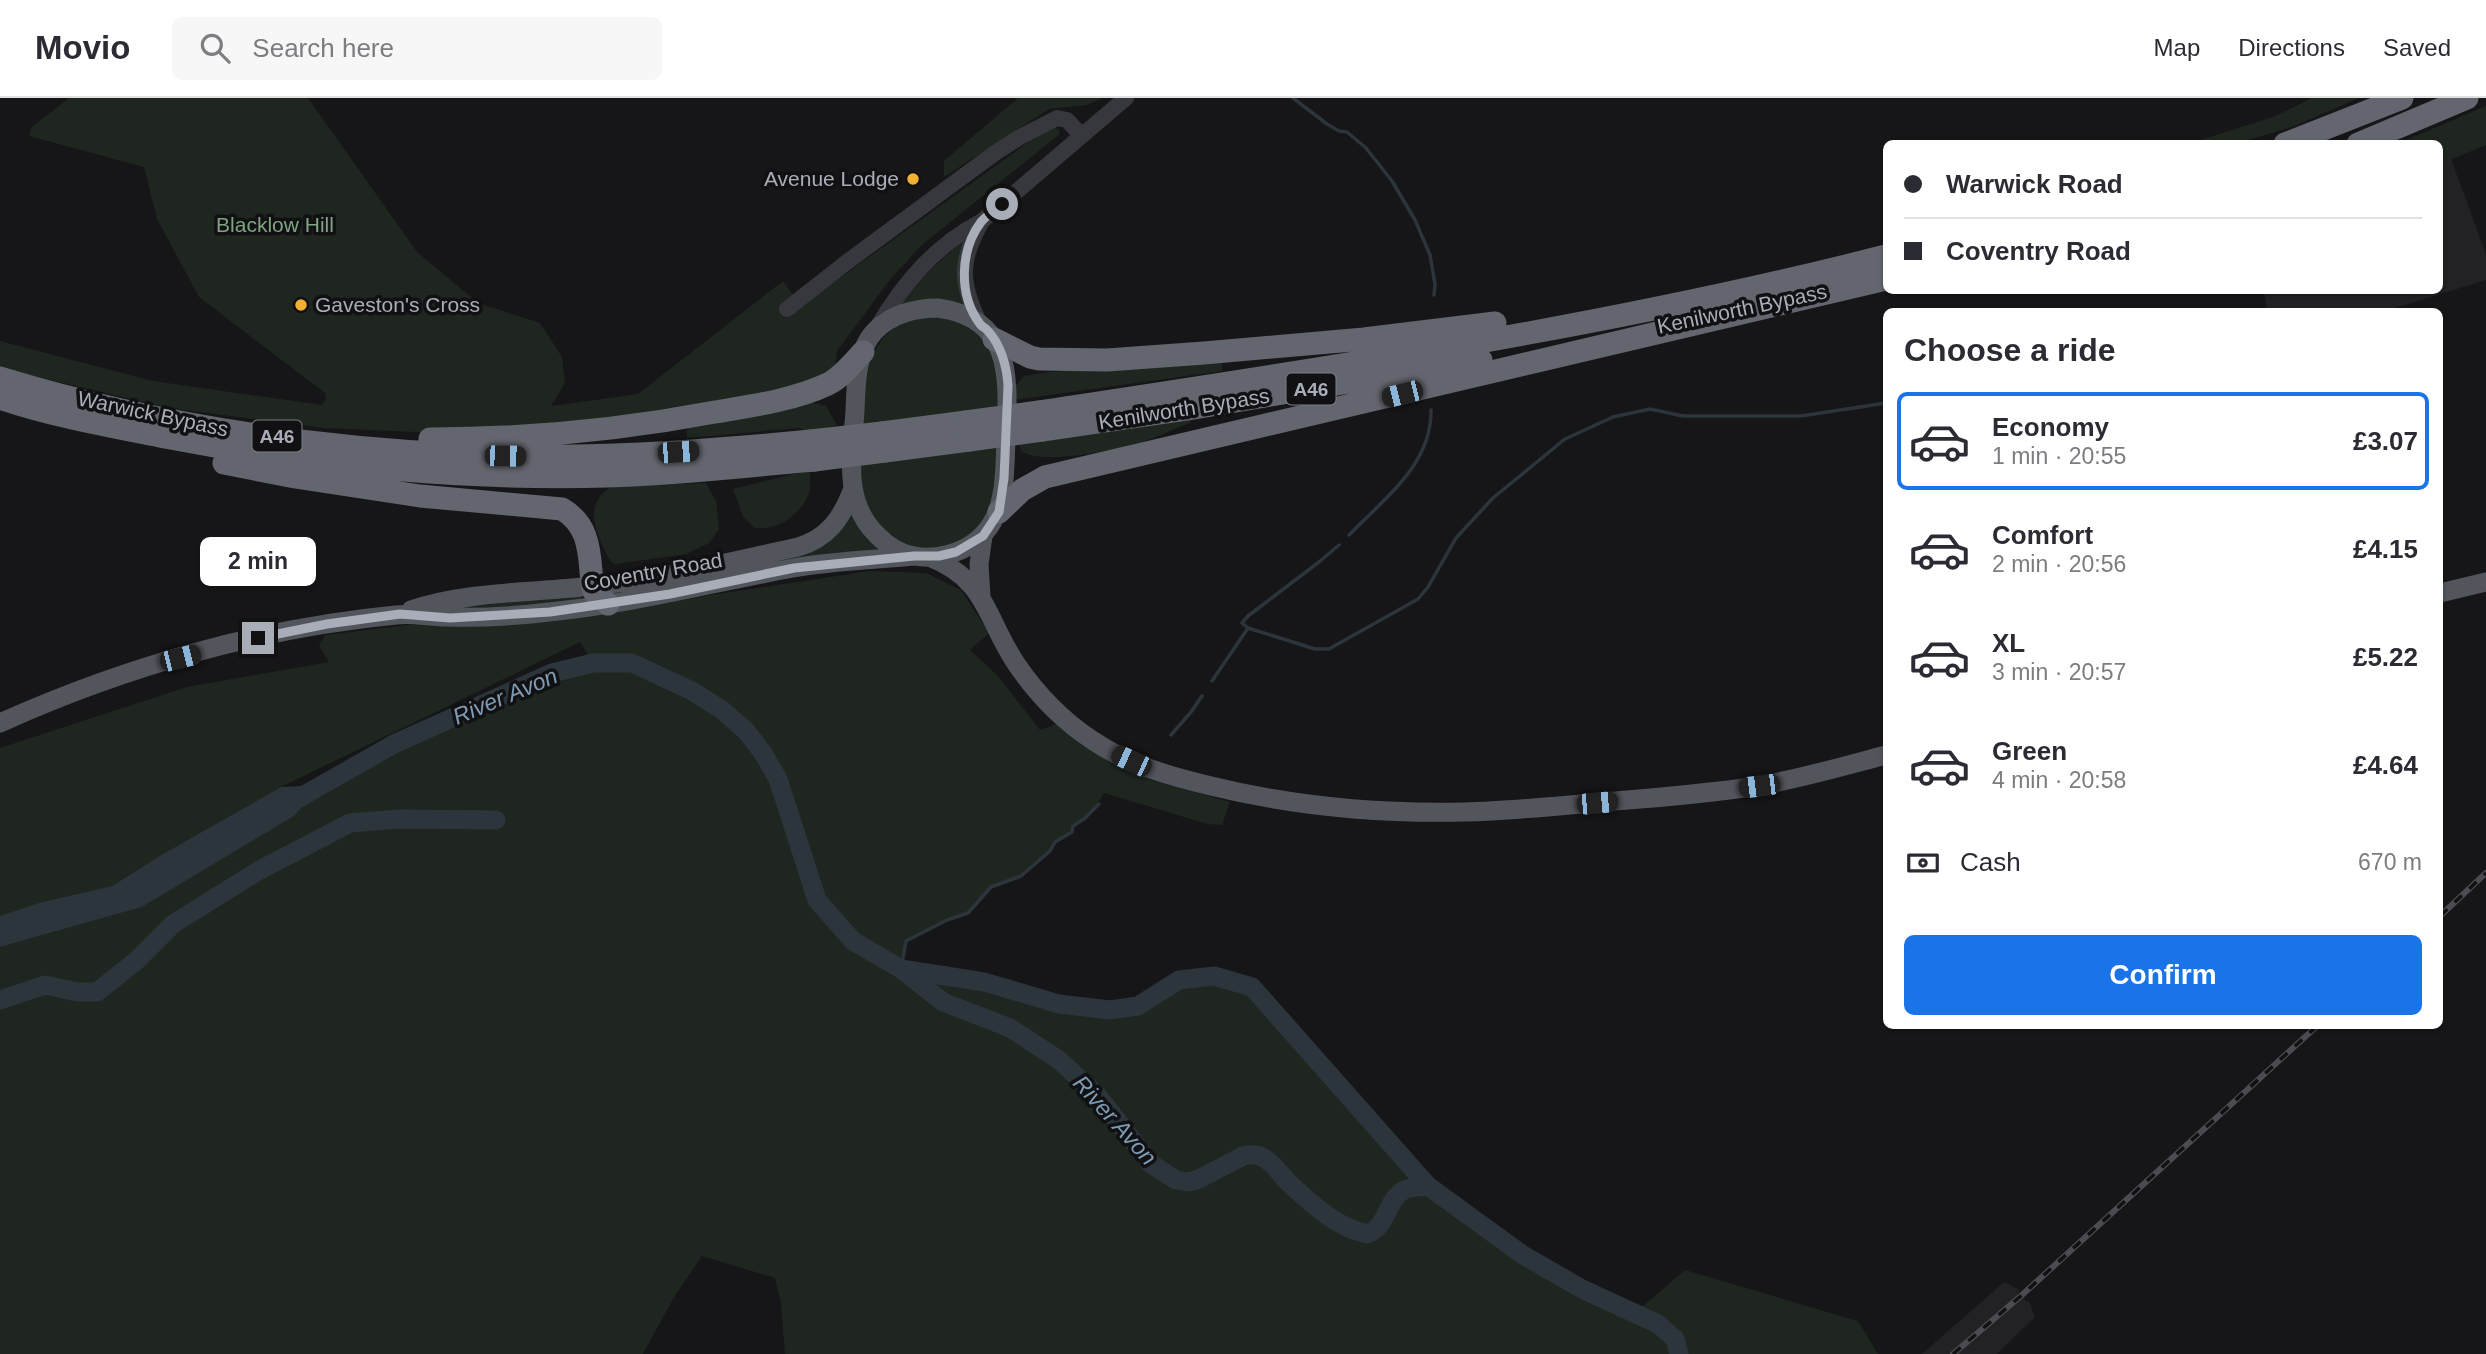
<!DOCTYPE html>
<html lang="en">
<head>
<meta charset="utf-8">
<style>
  :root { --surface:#fff; --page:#f7f7f7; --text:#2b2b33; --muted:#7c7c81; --line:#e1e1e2; --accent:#1a73e8 }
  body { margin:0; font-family:Arial,sans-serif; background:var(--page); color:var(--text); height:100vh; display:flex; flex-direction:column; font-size:26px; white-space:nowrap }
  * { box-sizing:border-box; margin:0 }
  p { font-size:23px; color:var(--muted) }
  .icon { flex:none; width:38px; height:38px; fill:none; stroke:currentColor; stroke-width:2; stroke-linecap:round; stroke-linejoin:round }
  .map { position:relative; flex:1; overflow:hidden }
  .details { position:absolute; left:1883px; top:210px; width:560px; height:721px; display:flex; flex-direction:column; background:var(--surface); border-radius:10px; box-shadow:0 2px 5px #0004 }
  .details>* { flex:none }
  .top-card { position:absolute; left:1883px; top:42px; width:560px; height:154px; border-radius:10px; box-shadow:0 2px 5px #0004; display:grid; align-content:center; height:154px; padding:0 21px; background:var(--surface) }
  .end { position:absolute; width:32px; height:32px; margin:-16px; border:9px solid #a8adb8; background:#111; box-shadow:0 0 0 4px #111 }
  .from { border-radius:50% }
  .bubble { position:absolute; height:49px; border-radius:10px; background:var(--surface); box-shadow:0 2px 5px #0004; font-size:23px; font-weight:600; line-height:49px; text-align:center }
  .car { position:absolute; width:21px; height:42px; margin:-21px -10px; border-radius:9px; box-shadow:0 0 5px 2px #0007; background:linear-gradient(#222 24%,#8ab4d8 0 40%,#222 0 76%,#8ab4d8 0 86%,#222 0) }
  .top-card b { display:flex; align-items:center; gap:24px; height:66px; font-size:26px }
  .top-card b+b { border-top:2px solid var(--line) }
  .top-card i { width:18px; height:18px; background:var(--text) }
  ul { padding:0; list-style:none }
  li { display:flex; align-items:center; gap:21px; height:98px; margin:0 14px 10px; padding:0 7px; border:4px solid transparent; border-radius:10px }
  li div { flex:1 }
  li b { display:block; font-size:26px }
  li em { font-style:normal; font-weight:600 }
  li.current { border-color:var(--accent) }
  li>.icon { width:63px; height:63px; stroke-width:1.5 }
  h2 { padding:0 21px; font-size:32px; line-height:84px }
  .pay { display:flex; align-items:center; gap:18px; height:77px; padding:0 21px; font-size:26px }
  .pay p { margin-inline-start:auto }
  .action { display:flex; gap:14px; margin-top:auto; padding:14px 21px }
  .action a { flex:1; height:80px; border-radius:10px; background:var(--accent); color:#fff; font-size:28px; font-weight:600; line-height:80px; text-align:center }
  header { display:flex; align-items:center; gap:42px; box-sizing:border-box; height:98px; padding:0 35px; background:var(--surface); border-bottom:2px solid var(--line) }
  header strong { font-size:33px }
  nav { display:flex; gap:38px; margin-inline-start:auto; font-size:24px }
  .search { width:490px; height:63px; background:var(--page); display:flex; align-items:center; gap:18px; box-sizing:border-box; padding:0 24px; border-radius:10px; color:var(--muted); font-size:26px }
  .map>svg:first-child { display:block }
</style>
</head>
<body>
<header>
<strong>Movio</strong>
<div class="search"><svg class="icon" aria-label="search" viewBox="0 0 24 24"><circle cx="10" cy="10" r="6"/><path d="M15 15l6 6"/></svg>Search here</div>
<nav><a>Map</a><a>Directions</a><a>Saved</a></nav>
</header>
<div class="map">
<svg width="2486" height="1256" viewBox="0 0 2486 1256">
  <rect width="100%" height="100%" fill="#161618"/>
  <path fill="#222225" d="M2451,61L2486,156V182L2382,214L2267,213L2264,193L2440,192V66Z
    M2004,1184L2020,1192L2018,1194L2027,1204L2029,1203L2035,1219L1997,1256H1922Z"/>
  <path fill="#1e261f" d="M69,0H308L417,154L478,205L540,225L562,259L565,285L551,308L638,296L783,183L801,208L1030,43L1054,30L1059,31L1060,36L923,146L892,179L837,253L835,271L807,286L647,321L438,335L324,330L169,310L0,270V243L153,283L322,307L326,301L325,295L199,199L157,121L144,69L29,38L32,29Z
    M1018,0H1102L1087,7L1049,11L944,79V63Z
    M2312,0H2359L2292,29L2237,45H2203L2200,42L2273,19Z
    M2486,8V47L2440,66V46L2399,45Z
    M970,136L966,209H897L925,177Z
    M945,219L975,231L1000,264L994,409L968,441L939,451L908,449L874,426L859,387L864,283L871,258L884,239L894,230L918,220Z
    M1222,263V273L1015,302L1016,287L1024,278L1048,274L1165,265Z
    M806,303L826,308L837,327L810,335L799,330L687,340V326Z
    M1191,317L1190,325C1173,331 1156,340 1139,345C1116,352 1040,368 1021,353L1018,343Z
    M810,372C810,379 811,389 809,395C801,417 777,433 755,430L743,418L733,391Z
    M706,385L716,403L719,431L709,445L687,456L615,466L612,465C602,448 586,419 599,400C602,395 608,391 612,388Z
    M851,411L888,454L619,491L783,459Z
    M870,473L926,475L961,492L989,535L970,552L997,577L1040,632L1056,626L1086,650L1151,682L1230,704L1222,727L1207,726L1104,695C1097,710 1086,718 1073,728L1072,734L1055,744L1050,753L1021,778L991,789L968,815L947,822L906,843L901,871L984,884L1059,906L1110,912L1138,908L1179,882L1214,878L1252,889L1428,1088L1523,1157L1582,1191L1636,1214L1685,1172L1858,1223L1878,1256H785L781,1205L775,1180L702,1158L674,1199L643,1256H0V849L142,809L294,718L322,687L394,646L552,575L593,565L580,544L281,689L161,757L112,788L42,804L0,818V650L187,589L329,564L319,548L325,537L416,526L553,521Z
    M583,497L580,502L525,508L441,511Z"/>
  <path fill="#2c353c" d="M322,687L294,718L142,809L0,849V818L42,804L112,788L161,757L281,689Z"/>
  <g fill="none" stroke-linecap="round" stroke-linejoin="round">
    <path stroke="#2c353c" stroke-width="3.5" d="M1293,0L1327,26L1339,33L1347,34L1366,50L1392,83L1415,122L1430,157L1435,186L1434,197
      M1349,437C1385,400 1432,366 1431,312
      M1248,530L1315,551H1329L1418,501L1428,489L1456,440L1493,400L1565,341L1613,319L1650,311L1683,318H1801L1886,305
      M1212,583L1248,530L1242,525L1248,518L1319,464L1339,447
      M1171,637L1191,614L1202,598
      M901,871L906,843L947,822L968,815L991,789L1021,778L1050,753L1055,744L1072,734L1073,728L1084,721L1099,706"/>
    <path stroke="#2c353c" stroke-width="19" d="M299,700L394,646L552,575L593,565H632L692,593L722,612L746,633L763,655L778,681L817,802L853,843L901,871L943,904L1010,930L1059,962L1098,998L1150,1065L1176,1082L1188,1084L1199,1081L1243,1058C1251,1056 1257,1056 1264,1060C1274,1065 1282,1079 1291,1087C1313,1107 1336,1129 1367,1136C1388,1129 1386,1102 1404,1092C1411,1089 1420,1089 1428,1088
      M901,871L984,884L1059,906L1110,912L1138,908L1179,882L1214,878L1252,889L1428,1088L1523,1157L1582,1191L1658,1226L1675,1241L1679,1256
      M0,902L45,887L77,894H97L136,863L173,826L258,773L350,725L399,721L496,722"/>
    <path stroke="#37383d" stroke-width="16" d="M787,211L847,164L995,55L1020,39L1057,20L1067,22L1081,37
      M980,226C960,185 959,163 982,123
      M876,231C903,186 934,148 982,123L1126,0"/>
    <path stroke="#53555c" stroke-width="19" d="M938,210C1015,221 1008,283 1006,342C1004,385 1007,431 961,452C947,458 930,461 914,458C901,456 888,448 878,438C842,404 852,357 855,313C856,288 856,252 875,233C891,216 916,210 938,210Z
      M929,459C988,482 985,520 1017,567C1037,596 1062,622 1092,642C1127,666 1169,678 1211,688C1293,708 1380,716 1465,714C1511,713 1557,708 1603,704C1654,700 1706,696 1757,688C1800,681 1844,668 1886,657
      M2440,495L2486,484
      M981,499L979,466L983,438
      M411,512C468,493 532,495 592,488C662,481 729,464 798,449C828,440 841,421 852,393
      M0,625C124,569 260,530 396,517C413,515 431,519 448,519C481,520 516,518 549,514C631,506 711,485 793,470C832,463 873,462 914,458"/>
    <path stroke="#63666e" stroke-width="23" d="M2285,46L2402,0
      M2358,46L2467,0
      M994,241L1030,259L1039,261L1107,262L1204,255L1364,241L1495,225
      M0,280C151,326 311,350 468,357C583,362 697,354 811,343
      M0,300C53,318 110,328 165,339C311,367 460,382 608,378C677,376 746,368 814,362
      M1039,314C1322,271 1608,229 1886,158
      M1042,332L1193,310L1481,262
      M882,335L966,324
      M430,341C526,341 620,332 715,314C752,308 794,302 828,286C842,279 853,265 863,254
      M885,353L969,342
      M224,365L295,379L420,398L562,411C586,425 589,447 591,473C592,480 591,488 595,495C598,499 604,502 608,506
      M999,414L1022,392L1045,379L1886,181"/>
    <g stroke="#4a4c52" stroke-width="6">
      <path id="rail" d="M2440,818L2486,775
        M1953,1256L2022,1197L2317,928"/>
    </g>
    <use href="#rail" stroke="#111113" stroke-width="3.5" stroke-dasharray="10" stroke-linecap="butt"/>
    <path stroke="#63666e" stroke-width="23" d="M966,324L1039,314
      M969,342L1042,332
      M811,343L882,335
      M814,362L885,353"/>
  </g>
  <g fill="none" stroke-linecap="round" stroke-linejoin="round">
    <path stroke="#a8adb8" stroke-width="9" d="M258,540L327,526L400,516L450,520L550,514L670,496L794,470L914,458H939L956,454L983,438L999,414L1004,380L1008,288C1007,269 1001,247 988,233C986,230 982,229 980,226C958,197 960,152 981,124C987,117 995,112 1002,106"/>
  </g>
  <g fill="#f2b134" stroke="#111113" stroke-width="2.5">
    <circle cx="913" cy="81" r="7"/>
    <circle cx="301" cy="207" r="7"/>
  </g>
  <g text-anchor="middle" stroke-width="7" stroke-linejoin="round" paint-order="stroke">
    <g fill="#111113" stroke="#7b7e86" stroke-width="2">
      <rect x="1286.5" y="275.5" width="49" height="31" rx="5"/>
      <rect x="252.5" y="322.5" width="49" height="31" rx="5"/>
    </g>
    <g font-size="19" font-weight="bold" fill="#a8adb8">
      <text x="1311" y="298">A46</text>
      <text x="277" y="345">A46</text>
    </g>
    <g font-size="21" fill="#a8adb8" stroke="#111113" text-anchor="end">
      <text x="899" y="88">Avenue Lodge</text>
      <text x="315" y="214" text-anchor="start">Gaveston's Cross</text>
    </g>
    <g font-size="21" fill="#7fa381" stroke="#111113">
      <text x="275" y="134">Blacklow Hill</text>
    </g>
    <g font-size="21" fill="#a8adb8" stroke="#111113">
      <text transform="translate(1742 211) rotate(-12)" y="7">Kenilworth Bypass</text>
      <text transform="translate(1184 311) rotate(-9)" y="7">Kenilworth Bypass</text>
      <text transform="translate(153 316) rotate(12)" y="7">Warwick Bypass</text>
      <text transform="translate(653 474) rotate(-10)" y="7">Coventry Road</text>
    </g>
    <g font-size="23" font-style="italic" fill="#7f9bb3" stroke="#111113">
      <text transform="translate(505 598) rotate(-23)" y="8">River Avon</text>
      <text transform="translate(1115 1022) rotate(48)" y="8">River Avon</text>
    </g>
  </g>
</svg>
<i class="end from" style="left:1002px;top:106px"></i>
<i class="end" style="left:258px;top:540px"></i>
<div class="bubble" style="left:200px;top:439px;width:116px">2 min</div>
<i class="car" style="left:1402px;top:296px;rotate:256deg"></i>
<i class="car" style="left:678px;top:354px;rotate:86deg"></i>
<i class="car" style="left:505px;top:358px;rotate:91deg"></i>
<i class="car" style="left:180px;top:560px;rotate:76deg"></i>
<i class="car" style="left:1131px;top:663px;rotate:295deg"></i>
<i class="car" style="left:1759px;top:688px;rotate:263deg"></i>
<i class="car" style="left:1597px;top:705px;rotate:85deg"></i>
<div class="top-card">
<b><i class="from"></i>Warwick Road</b>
<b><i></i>Coventry Road</b>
</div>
<section class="details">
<h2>Choose a ride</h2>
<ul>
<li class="current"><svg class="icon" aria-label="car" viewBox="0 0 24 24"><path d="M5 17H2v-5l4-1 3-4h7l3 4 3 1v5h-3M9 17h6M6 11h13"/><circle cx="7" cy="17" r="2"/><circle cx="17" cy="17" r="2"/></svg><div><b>Economy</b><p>1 min · 20:55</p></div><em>£3.07</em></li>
<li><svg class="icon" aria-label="car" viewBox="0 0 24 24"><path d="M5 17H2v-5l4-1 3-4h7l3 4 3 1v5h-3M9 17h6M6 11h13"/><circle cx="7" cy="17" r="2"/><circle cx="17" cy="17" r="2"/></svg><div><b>Comfort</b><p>2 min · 20:56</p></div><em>£4.15</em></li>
<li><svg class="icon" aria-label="car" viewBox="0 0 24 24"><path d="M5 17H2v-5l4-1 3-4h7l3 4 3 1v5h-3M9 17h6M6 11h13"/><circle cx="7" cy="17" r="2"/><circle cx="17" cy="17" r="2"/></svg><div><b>XL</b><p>3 min · 20:57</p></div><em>£5.22</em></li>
<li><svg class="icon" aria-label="car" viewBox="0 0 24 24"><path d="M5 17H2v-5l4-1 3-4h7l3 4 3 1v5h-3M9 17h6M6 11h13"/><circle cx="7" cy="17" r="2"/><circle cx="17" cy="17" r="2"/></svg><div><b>Green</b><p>4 min · 20:58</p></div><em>£4.64</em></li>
</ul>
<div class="pay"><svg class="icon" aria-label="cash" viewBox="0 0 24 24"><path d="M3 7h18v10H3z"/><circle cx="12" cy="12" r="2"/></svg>Cash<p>670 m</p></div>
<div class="action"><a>Confirm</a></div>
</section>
</div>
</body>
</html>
